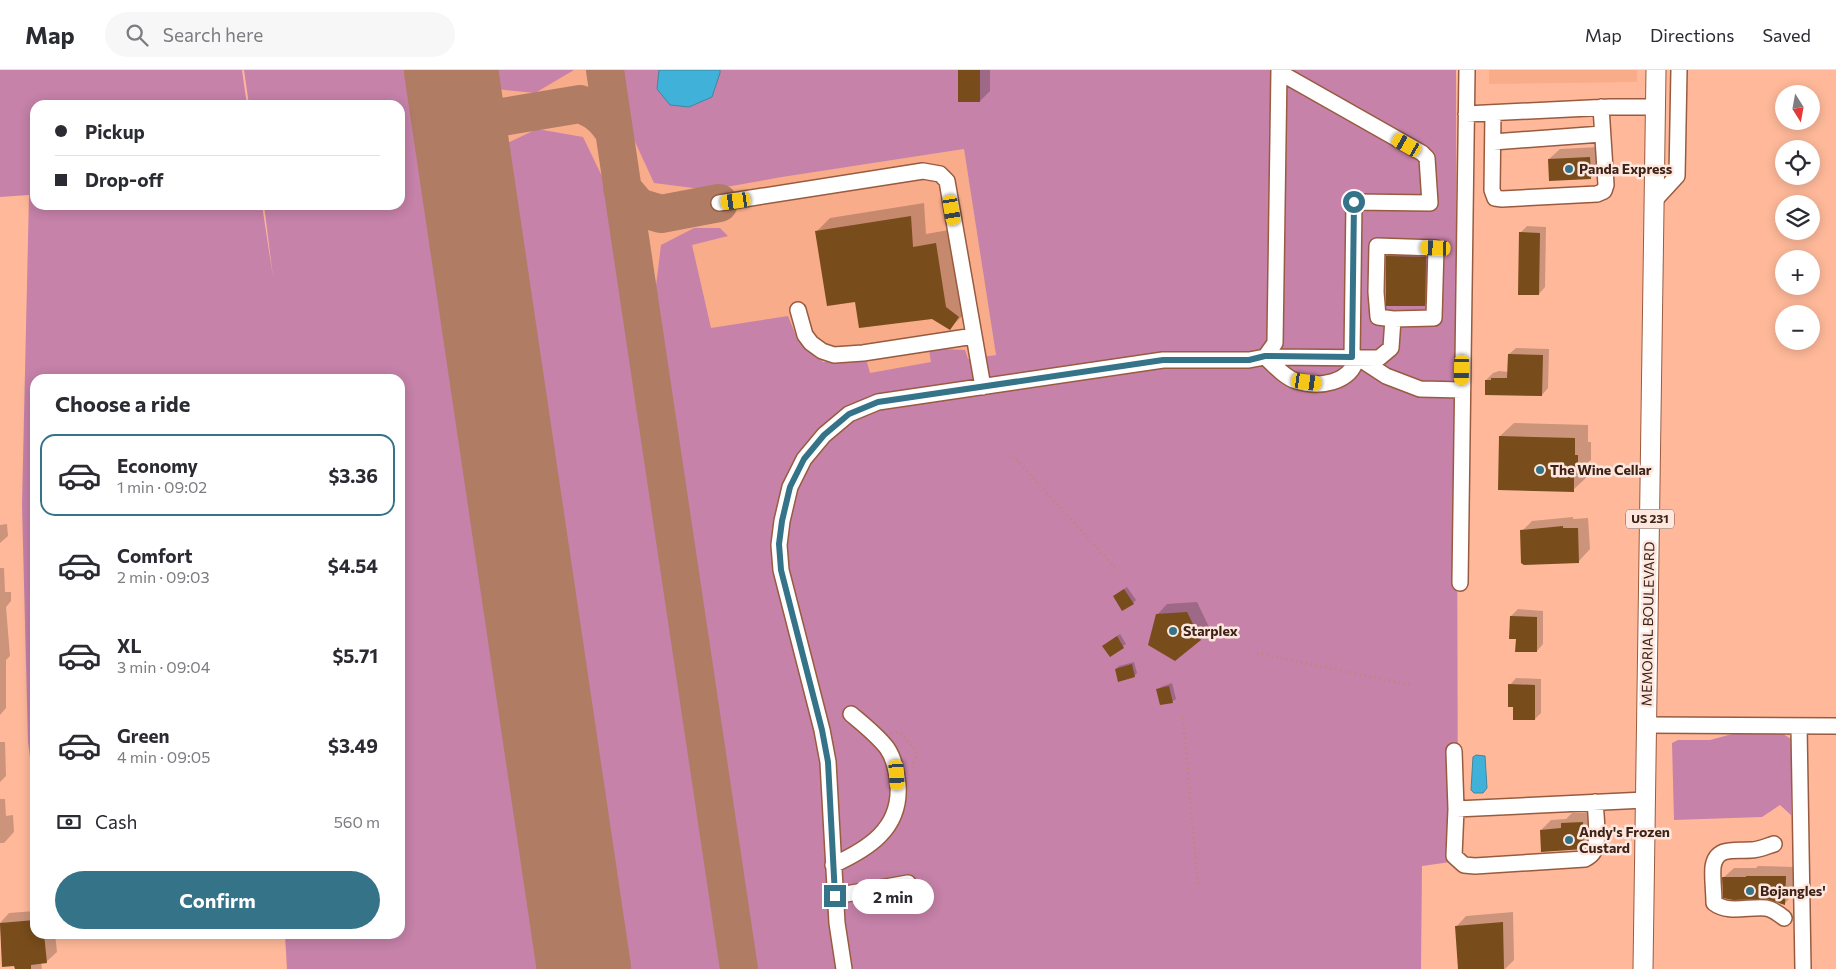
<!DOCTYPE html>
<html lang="en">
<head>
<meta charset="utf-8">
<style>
  :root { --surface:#fff; --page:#f7f7f7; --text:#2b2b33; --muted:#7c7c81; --line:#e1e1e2; --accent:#357389 }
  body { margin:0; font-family:Commissioner,sans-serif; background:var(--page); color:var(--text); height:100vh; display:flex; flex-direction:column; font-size:19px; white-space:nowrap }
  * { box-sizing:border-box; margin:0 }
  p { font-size:16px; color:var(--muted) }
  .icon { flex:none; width:28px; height:28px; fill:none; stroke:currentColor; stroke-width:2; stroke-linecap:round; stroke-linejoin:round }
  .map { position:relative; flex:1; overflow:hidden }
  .sheet { position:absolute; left:30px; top:304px; width:375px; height:565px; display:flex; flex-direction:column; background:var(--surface); border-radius:15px; box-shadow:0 2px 12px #0003 }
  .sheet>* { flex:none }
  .guide { position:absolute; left:30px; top:30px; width:375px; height:110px; border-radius:15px; box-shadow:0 2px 12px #0003; display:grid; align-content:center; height:110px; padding:0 25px; background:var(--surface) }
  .needle { width:32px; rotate:169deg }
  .tools { position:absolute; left:1775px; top:15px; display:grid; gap:10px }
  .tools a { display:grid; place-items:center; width:45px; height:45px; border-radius:50%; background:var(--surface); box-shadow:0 2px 12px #0003; font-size:25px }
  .end { position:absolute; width:22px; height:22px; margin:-11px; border:6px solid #357389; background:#fff; box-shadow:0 0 0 2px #fff }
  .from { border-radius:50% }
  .bubble { position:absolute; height:35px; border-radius:18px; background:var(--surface); box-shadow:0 2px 12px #0003; font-size:16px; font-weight:700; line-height:35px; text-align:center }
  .car { position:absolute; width:15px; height:30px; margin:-15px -8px; border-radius:6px; box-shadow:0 0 4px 1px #0007; background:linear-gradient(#f5c518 24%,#345 0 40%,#f5c518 0 76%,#345 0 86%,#f5c518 0) }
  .guide b { display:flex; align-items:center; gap:18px; height:48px; font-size:19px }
  .guide b+b { border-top:1px solid var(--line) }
  .guide i { width:12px; height:12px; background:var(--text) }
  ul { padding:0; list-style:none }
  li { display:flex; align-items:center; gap:15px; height:82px; margin:0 10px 8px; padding:0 15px; border:2px solid transparent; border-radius:15px }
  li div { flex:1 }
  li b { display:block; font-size:19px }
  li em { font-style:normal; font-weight:700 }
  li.current { border-color:var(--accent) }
  li>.icon { width:45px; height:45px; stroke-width:1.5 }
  h2 { padding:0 25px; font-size:22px; line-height:60px }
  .pay { display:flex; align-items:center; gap:12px; height:55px; padding:0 25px; font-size:19px }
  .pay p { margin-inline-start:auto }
  .primary-button { display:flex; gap:10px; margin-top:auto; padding:10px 25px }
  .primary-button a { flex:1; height:58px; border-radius:30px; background:var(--accent); color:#fff; font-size:20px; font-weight:700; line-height:58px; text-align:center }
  header { display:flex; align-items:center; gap:30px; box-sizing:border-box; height:70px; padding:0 25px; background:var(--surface); border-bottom:1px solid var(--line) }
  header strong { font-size:24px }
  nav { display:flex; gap:28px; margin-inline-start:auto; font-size:18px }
  .search { width:350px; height:45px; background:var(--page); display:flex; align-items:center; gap:12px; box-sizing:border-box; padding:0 18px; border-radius:28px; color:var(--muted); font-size:19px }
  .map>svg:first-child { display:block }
</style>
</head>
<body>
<header>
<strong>Map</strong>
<div class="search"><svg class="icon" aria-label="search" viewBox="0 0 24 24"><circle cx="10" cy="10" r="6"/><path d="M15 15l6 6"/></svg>Search here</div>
<nav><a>Map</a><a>Directions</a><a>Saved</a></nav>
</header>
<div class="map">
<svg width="1836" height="899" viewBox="0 0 1836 899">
  <rect width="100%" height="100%" fill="#ffb99a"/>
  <path fill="#f8ac8a" d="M244,0H724L735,114L964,79L996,285L838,310L799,899H287L285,864H400V35H250Z
    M1489,0H1637V12L1489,14Z"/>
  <path fill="#c682a9" d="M0,0H242L247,35H35V135H262L273,207L264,135H400V35H249L244,0H419L553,899H287L285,864H400V309H35V725L28,672L22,435L29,125L0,127Z
    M483,0H574L535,23L485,18Z
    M617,0H1456L1458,791L1422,796L1421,899H751L653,240L661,175L694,158H720L728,166L692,175L711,258L788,246L797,268L823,292L866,289L870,303L931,292L929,280L944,279L965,280L968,289L996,285L964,79L782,107L709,120L654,113L624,48Z
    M537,59L583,67L612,127L726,887L724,899H617L495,79Z
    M1732,664H1783L1791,669V745L1780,735L1762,747L1674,750L1672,673L1678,670H1710Z"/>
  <path fill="#40b2d9" stroke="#3f879e" d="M659,0H720V3L712,27L689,37L670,35L657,19Z
    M1476,685L1485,686L1487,718L1483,723H1474L1471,720L1473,687Z"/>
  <path fill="#0003" d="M959,0H990V21L980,31Z
    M1599,77L1601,98L1590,108L1549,89L1560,79Z
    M924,133L926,164L949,160L964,244L950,258L932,247L856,231L817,161L830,148Z
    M1527,156L1546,157L1545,217L1539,224L1520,163Z
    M1398,176L1436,177L1435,224L1424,235L1387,186Z
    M1516,278L1549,279L1548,318L1542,325L1486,310L1493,303L1499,301L1509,302V284Z
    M1514,353L1588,355V372H1591V390L1587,393V407L1573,420L1500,366Z
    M1573,447V449L1588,448L1590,479L1579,491L1522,461L1532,451Z
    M7,454L8,466L0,473V455Z
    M0,498H4L5,522H11V531L6,537L10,586L6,590V638L0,645Z
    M1127,517L1136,530L1133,533L1117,524Z
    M1197,532L1210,559L1200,569L1157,545L1167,534Z
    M1518,539L1543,541V574L1537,581L1517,568L1511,546Z
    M1120,564L1126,574L1110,585L1107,573Z
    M1134,592L1137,603L1134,606L1116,599L1119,596Z
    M1516,608L1541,609V643L1535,649L1515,636L1510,615Z
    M1172,613L1176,629L1173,631L1161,634L1158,620L1161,617Z
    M0,672H5L6,706L0,712Z
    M0,729H5L6,746L13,745L14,762L4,773H0Z
    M1593,742V768L1583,778L1541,760L1551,750L1566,749L1572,743Z
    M1758,796L1796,797L1795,823L1785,833L1767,827L1723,808L1734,798H1756Z
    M35,841V864H55L57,882L46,892H41L42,899H16V894L3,895L0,853L9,843Z
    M1513,842L1514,890L1505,899H1459L1456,857L1466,846Z"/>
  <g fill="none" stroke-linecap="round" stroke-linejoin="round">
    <path stroke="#b07c64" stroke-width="38" d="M605,0L739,899
      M453,15C462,34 469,43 490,49L580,34C597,41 604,46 614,62
      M465,93C467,70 470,60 490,49
      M622,118L638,137L661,144L719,133"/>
    <path stroke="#b07c64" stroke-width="94" d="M451,0L584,899"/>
  </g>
  <path fill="#784c1b" d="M958,0H980V32H958Z
    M1590,87L1591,109L1549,111L1548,89Z
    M911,146L913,177L936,173L946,237L959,247L950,260L932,249L859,258L855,232L827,236L815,161Z
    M1519,162L1540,163L1539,225H1518Z
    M1386,186L1426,187L1425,236H1386Z
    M1508,284L1543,285L1542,326L1485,325V310H1491V308H1507Z
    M1499,366L1575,368V385H1578V405H1574V422L1498,420Z
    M1563,456V458H1578L1579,493L1524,495L1521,493L1520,460Z
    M1124,519L1134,534L1122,541L1113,526Z
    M1187,542L1201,570L1175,591L1148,575L1156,544Z
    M1510,546L1537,547V582H1515L1516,569H1509Z
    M1117,566L1124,578L1110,587L1102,576Z
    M1132,594L1135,607L1118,612L1115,599Z
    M1508,614L1535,615V650H1513V637H1508Z
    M1169,616L1173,633L1160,635L1156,619Z
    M1583,752L1584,779L1541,782L1540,760L1561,758V753Z
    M1746,806H1786L1785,835L1767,829L1733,830L1723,828L1722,807H1746Z
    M35,850V864H44L47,893L31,895V899H15L14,896L2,897L0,853Z
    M1503,852L1504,899H1458L1455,856Z"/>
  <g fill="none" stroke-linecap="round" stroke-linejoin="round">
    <g stroke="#995b3f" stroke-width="18">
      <path id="minor" d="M1279,2L1422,83L1427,88L1430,133L1354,132L1352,287
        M1493,43L1492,120L1495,128L1502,129L1597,124L1604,121L1606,115L1601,37
        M1466,44L1610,37H1656
        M1493,72L1602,64
        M1654,131L1677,106L1679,0
        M719,133L923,101L940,104L947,111L983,317
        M798,240L805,265L811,273L822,281L834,285L863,283L974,266
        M1265,287L1379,288L1391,278L1393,249L1378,247L1376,222L1377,176L1436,178L1434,248L1393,249
        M1265,287C1274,295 1284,307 1296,311C1318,318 1351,314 1357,287L1386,306L1420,319L1462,320
        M1460,513L1467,0
        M1647,655L1836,656
        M1799,656L1803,899
        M1454,681L1456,739L1645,730
        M1456,739L1454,786L1464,795L1475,796L1585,789C1589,787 1592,785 1594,781C1599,771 1596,745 1595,732
        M1774,774C1767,776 1759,780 1751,780C1735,781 1716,776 1713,797C1712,808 1714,821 1714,833C1728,844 1750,836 1766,838C1773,839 1779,844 1784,848
        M833,795C868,779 901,759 898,715C897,704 894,688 887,678C877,665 864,655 851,644
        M835,826L908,813
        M844,899L837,853L828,692L822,660L781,500L779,475L782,451L790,417L804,389L824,365L849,344L878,332L1163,290H1249L1265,287L1275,273L1279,0"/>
    </g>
    <g stroke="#995b3f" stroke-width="21">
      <path id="major" d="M1643,899L1656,0"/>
    </g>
    <path stroke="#bf876e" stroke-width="2.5" stroke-dasharray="1 4" stroke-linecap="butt" d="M1013,386L1118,501
      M1257,583L1410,615
      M1183,648L1198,815
      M891,663L899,662L914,678L917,685L912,697L909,699"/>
    <use href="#minor" stroke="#fff" stroke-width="15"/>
    <use href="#major" stroke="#fff" stroke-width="19"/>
  </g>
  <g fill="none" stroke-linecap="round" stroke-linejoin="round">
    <path stroke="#357389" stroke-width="6" d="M835,826L828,692L822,660L781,500L779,474L782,451L790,417L804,389L824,365L849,344L878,332L1163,290H1249L1265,286L1352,287L1354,132"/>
  </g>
  <g fill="#357389" stroke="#fde7de" stroke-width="2">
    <circle cx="1569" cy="99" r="5"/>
    <circle cx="1540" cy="400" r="5"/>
    <circle cx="1173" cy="561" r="5"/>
    <circle cx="1569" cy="770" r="5"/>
    <circle cx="1750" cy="821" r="5"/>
  </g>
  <g text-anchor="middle" stroke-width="5" stroke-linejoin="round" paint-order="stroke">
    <rect fill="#fde7de" stroke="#775d52" stroke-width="1" x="1626" y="439.5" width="48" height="19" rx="4"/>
    <g font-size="12" font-weight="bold" fill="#3d2216">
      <text x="1650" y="453">US 231</text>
    </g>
    <g font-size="14" font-weight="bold" fill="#3d2216" stroke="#fde7de" text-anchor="start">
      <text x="1579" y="104">Panda Express</text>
      <text x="1550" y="405">The Wine Cellar</text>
      <text x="1183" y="566">Starplex</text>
      <text x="1579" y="767">Andy's Frozen<tspan x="1579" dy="16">Custard</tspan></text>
      <text x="1760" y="826">Bojangles'</text>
    </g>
    <g font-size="14" fill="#3d2216" stroke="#fde7de">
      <text transform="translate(1648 554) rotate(-89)" y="5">MEMORIAL BOULEVARD</text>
    </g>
  </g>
</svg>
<div class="tools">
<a><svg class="needle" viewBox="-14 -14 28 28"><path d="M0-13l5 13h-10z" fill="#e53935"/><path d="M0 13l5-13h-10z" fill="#7c7c81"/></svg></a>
<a><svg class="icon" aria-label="locate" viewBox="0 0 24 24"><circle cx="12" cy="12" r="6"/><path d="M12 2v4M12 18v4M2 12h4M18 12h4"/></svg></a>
<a><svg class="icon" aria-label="layers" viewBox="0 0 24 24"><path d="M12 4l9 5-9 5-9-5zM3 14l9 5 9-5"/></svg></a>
<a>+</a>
<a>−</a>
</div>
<i class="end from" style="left:1354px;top:132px"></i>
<i class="end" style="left:835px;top:826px"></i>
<div class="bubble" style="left:852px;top:809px;width:82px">2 min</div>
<i class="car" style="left:1407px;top:75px;rotate:300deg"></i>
<i class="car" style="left:736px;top:131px;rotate:262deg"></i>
<i class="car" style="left:952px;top:140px;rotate:170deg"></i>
<i class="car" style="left:1436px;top:178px;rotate:272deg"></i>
<i class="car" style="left:1462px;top:300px;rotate:181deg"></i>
<i class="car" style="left:1307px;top:312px;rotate:98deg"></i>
<i class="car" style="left:897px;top:705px;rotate:176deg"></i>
<div class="guide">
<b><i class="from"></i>Pickup</b>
<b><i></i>Drop-off</b>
</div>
<section class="sheet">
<h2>Choose a ride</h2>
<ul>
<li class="current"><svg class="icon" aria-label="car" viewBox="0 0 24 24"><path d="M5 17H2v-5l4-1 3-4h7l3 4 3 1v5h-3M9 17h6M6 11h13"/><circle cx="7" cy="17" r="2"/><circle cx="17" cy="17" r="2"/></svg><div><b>Economy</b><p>1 min · 09:02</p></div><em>$3.36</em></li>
<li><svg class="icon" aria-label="car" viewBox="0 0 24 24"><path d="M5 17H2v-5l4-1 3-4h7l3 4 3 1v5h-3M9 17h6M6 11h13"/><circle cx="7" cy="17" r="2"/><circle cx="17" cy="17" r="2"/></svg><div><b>Comfort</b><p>2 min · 09:03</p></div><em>$4.54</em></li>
<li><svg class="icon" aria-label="car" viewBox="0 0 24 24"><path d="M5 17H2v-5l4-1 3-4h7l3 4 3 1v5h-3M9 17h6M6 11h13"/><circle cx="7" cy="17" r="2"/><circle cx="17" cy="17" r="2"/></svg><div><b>XL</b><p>3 min · 09:04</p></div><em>$5.71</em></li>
<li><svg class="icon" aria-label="car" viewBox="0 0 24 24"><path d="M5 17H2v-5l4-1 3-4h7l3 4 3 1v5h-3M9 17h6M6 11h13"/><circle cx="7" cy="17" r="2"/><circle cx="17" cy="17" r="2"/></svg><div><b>Green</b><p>4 min · 09:05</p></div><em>$3.49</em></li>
</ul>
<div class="pay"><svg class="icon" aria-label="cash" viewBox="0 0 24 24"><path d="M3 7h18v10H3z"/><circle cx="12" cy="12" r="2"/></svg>Cash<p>560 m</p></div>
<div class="primary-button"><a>Confirm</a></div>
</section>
</div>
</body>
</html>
